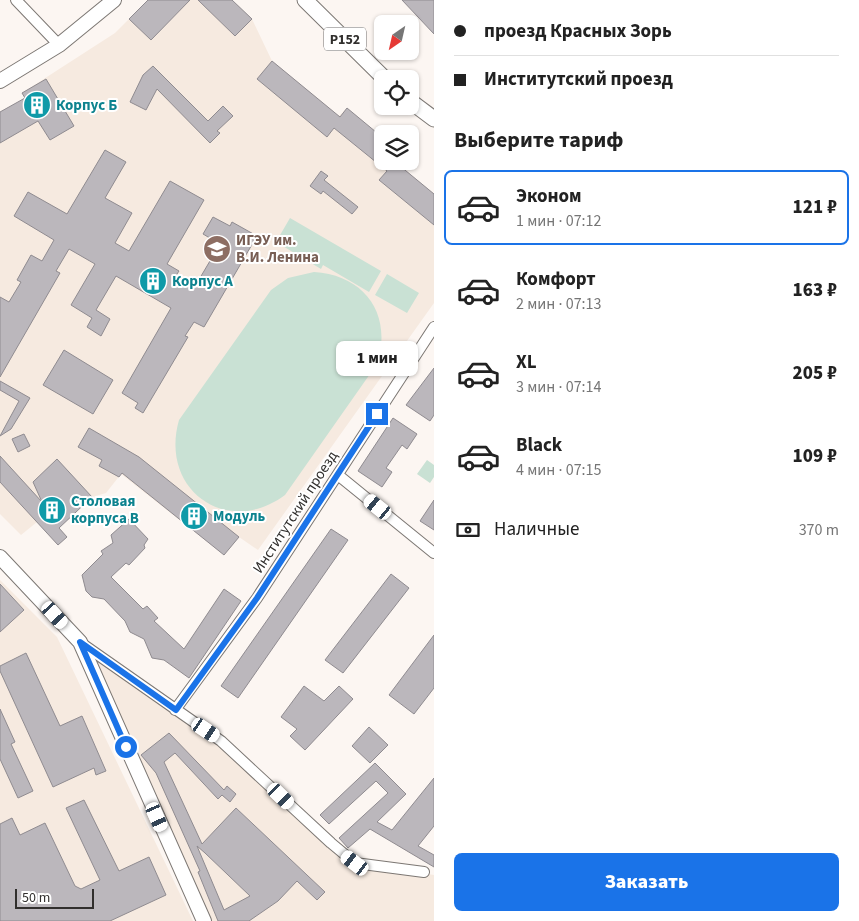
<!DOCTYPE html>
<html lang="ru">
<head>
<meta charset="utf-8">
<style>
  :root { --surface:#fff; --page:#f2f2f2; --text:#222; --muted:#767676; --line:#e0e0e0; --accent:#1a73e8 }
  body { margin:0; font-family:"Source Sans 3",sans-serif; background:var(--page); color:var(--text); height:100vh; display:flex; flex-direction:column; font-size:19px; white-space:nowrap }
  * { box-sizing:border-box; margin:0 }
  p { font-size:16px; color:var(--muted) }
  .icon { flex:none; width:28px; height:28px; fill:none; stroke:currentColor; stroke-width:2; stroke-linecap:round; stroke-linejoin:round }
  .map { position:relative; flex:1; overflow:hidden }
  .drawer { display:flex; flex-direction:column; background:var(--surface); width:425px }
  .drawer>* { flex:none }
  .top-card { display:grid; align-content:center; height:110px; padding:0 20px; background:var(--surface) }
  .needle { width:32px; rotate:214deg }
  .buttons { position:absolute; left:374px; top:15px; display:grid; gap:10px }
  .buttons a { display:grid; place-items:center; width:45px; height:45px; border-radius:8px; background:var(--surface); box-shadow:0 1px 4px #0004; font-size:25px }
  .scale { position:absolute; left:15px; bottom:12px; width:79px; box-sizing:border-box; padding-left:5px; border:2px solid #312f2d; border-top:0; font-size:14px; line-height:18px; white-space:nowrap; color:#312f2d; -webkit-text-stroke:4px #fff; paint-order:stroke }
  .end { position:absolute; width:22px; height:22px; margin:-11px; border:6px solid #1a73e8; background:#fff; box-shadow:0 0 0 2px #fff }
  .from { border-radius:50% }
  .bubble { position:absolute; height:35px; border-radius:8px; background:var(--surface); box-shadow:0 1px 4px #0004; font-size:16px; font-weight:800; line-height:35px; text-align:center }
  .car { position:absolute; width:15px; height:30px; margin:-15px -8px; border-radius:6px; box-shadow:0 0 4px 1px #0007; background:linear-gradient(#fff 24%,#345 0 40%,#fff 0 76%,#345 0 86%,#fff 0) }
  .top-card b { display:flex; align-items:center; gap:18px; height:48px; font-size:19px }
  .top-card b+b { border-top:1px solid var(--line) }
  .top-card i { width:12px; height:12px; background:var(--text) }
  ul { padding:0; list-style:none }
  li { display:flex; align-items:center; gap:15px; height:75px; margin:0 10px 8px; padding:0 10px; border:2px solid transparent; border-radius:8px }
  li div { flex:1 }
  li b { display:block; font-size:19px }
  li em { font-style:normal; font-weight:800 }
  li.current { border-color:var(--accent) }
  li>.icon { width:45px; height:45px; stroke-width:1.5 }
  h2 { padding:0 20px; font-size:22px; line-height:60px }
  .pay { display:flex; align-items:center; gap:12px; height:55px; padding:0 20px; font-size:19px }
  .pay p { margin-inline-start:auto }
  .cta { display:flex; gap:10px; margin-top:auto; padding:10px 20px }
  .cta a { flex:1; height:58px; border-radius:8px; background:var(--accent); color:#fff; font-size:20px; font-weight:800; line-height:58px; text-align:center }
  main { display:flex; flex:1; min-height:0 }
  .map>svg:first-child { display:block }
</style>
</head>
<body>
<main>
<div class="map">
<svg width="434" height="921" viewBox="0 0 434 921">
  <rect width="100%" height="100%" fill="#fcf6f2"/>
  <path fill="#f6eae0" d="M148,0H232L252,19L272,61L339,116L347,108L382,137V161H395L434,194V303L258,550L239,537L224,555L121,474L106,493L92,497L59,528L67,537L58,545L37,522L21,535L0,514V112L25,98L22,93L115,33Z
    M0,580L57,637L193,921H0Z
    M82,645L221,741L355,863L434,875V921H205Z"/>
  <path fill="#c9e1d4" d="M290,218L381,271L369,292L323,265L321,269L276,242Z
    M314,272C365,275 393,315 377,364L285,495C227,538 159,490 179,420L271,290L288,278Z
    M387,274L419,293L407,313L375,295Z
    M427,460L434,465V477L430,483L417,474Z"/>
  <path fill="#bbb7bc" stroke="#8f8b90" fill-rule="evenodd" d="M148,0H190L151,40L129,19Z
    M198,0H232L252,19L235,36Z
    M402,0H434V34Z
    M272,61L340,117L347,108L382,137V161H394L434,194V225L379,180L387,171L334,128L327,137L257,79Z
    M153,66L208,121L223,106L233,116L217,131L220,133L210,143L157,89L146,110L130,102L143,75Z
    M46,79L74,126L50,140L38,121L0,143V112L25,98L22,93Z
    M105,150L126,162L105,198L132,213L115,243L129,251L170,181L204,200L167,264L179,271L175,277L194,288L220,244L203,234L213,217L230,226L232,222L257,236L204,327L194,322L185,336L188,337L143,413L135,408L138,403L122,393L171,308L116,276L96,310L110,319L101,336L87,327L92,318L71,305L95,264L69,249L56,271L60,273L0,377V297L9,302L21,282L17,280L31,255L42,261L54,240L14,216L28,192L67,214Z
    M321,171L328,176L324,180L358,207L352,214L323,191L321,194L310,186Z
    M64,350L113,380L93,414L43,385Z
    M434,368V415L430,421L406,405Z
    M0,381L30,398L11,429L0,436L19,401L0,390Z
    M393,418L417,434L407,449L402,445L386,468L392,472L382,487L358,471Z
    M89,428L139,457L239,537L224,555L122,473L119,477L99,466L102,460L78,447Z
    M24,434L30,446L18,452L12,439Z
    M0,456L42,502L33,482L57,459L92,497L59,528L67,537L58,545L0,482Z
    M434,500V530L420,521Z
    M129,519L148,539L144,545L145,548L129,565L126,563L111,577L143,609L147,606L158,618L154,621L184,649L224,589L241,601L189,678L164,660L152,658L144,639L130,632L125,621L104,599L92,597L86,591L82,575L103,554L101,551L113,543L111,535Z
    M331,529L348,540L238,698L221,686Z
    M391,574L409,588L343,673L325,660Z
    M0,584L24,610L0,632Z
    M434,635V688L414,714L389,695Z
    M26,653L60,726L82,716L106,771L96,775L94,768L53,787L0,671V666Z
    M304,686L324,701L339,686L353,699L305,750L290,736L297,729L281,717Z
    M0,709L15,742L11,744L33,791L18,798L0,759Z
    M369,727L388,745L370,763L352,746Z
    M169,733L224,790L227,786L236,794L230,802L222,795L218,799L175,753L164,762L202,844L236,808L325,892L317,900L297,881L278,901L249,921H218L198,872L200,871L156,773L141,755ZM197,846L205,853L250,896L224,910Z
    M375,763L406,794L377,822L392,830L434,778V826L418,846L434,855V867L370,829L348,848L339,838L388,793L376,781L329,824L320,815Z
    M84,800L119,871L149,857L166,895L110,921H0V824L12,818L20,835L45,823L75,886L81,889L100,880L66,808Z"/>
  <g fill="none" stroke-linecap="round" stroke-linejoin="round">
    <g stroke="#7c7773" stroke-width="12">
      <path id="street" d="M16,0L59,45
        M338,475L434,553
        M81,643L221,741L331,843L355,863L424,872
        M175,710L257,598L434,327"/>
    </g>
    <g stroke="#7c7773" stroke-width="16">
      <path id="secondary" d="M0,81L59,45L114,0
        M0,557L80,642L204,921"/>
    </g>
    <g stroke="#7c7773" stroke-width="17">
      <path id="primary" d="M305,0L385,79
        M410,101L434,119"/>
    </g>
    <use href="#street" stroke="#fff" stroke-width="10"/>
    <use href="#secondary" stroke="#fff" stroke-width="14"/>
    <use href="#primary" stroke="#fff" stroke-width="15"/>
  </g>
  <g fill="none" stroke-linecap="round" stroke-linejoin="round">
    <path stroke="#1a73e8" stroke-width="6" d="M126,747L80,642L176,710L257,598L377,414"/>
  </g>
  <defs>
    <g id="building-disc" transform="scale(1.4375)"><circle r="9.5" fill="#0f9aa8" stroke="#fff"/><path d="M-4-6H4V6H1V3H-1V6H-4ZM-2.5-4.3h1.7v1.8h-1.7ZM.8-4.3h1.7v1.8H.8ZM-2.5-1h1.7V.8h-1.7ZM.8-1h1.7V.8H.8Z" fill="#fff"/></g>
    <g id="university-disc" transform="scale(1.4375)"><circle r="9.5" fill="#8d6e63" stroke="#fff"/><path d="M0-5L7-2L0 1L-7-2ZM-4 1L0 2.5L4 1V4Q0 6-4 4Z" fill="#fff"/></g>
  </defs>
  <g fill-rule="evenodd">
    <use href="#building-disc" x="37" y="105"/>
    <use href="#university-disc" x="217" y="249"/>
    <use href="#building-disc" x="153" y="281"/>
    <use href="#building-disc" x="52" y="510"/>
    <use href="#building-disc" x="194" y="516"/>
  </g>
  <g text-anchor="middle" stroke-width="4" stroke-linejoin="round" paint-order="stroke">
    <rect fill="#fff" stroke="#6f6d6c" stroke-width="1" x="324" y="27.5" width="42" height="23" rx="4"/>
    <g font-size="14" font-weight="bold" fill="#312f2d">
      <text x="345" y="44">Р152</text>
    </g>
    <g font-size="15" font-weight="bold" fill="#0d838f" stroke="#fff" text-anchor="start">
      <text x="56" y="110">Корпус Б</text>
      <text x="172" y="286">Корпус А</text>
      <text x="71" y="506">Столовая<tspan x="71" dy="17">корпуса В</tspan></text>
      <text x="213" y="521">Модуль</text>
    </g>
    <g font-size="15" font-weight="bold" fill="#785e54" stroke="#fff" text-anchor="start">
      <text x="236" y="245">ИГЭУ им.<tspan x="236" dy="17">В.И. Ленина</tspan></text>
    </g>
    <g font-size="15" fill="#312f2d" stroke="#fff">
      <text transform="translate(295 512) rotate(-57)" y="5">Институтский проезд</text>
    </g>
  </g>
</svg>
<div class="buttons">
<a><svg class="needle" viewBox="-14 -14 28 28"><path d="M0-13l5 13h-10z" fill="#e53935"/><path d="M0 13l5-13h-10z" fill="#767676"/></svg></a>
<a><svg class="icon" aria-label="locate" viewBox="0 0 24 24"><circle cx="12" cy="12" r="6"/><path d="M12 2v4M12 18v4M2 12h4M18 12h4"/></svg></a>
<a><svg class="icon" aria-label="layers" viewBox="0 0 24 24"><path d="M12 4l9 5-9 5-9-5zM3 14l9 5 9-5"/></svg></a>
</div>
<div class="scale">50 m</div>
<i class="end from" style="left:126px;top:747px"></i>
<i class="end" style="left:377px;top:414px"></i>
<div class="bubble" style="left:336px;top:341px;width:82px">1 мин</div>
<i class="car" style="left:378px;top:507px;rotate:309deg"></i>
<i class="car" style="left:55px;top:615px;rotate:138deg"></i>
<i class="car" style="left:206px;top:730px;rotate:124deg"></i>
<i class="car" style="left:281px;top:796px;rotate:134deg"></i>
<i class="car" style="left:157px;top:817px;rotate:156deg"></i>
<i class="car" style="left:355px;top:863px;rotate:307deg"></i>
</div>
<section class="drawer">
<div class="top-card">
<b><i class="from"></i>проезд Красных Зорь</b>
<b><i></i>Институтский проезд</b>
</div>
<h2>Выберите тариф</h2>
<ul>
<li class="current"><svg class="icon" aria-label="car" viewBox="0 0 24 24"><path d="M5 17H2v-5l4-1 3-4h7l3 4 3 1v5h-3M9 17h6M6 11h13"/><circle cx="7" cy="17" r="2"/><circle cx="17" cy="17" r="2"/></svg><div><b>Эконом</b><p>1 мин · 07:12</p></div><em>121 ₽</em></li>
<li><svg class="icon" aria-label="car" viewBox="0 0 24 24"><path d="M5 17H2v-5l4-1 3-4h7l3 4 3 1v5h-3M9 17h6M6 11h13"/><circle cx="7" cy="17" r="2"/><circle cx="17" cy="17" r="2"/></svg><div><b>Комфорт</b><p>2 мин · 07:13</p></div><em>163 ₽</em></li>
<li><svg class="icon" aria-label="car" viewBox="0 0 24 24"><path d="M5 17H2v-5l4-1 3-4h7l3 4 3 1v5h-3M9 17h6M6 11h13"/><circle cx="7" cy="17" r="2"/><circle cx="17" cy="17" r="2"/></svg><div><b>XL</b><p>3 мин · 07:14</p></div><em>205 ₽</em></li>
<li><svg class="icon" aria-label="car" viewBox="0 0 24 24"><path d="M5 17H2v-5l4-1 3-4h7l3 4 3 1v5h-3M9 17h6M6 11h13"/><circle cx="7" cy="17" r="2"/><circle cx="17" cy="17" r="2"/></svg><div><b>Black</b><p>4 мин · 07:15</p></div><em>109 ₽</em></li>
</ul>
<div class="pay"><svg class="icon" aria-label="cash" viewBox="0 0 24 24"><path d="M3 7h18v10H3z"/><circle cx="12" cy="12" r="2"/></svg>Наличные<p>370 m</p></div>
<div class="cta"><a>Заказать</a></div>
</section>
</main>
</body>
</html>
